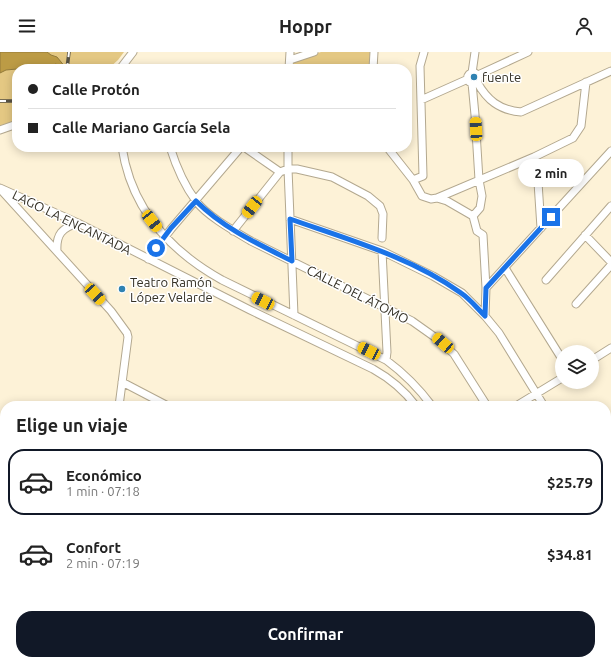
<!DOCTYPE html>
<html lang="es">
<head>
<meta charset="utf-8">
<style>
  :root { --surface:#fff; --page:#f2f2f2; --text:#222; --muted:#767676; --line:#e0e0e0; --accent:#111827 }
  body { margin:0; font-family:Ubuntu,sans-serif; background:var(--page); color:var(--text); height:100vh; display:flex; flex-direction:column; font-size:15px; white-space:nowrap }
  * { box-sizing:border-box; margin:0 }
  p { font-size:13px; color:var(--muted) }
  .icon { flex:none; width:22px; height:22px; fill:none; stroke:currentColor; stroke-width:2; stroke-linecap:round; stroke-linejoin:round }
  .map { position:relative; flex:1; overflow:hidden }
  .side { position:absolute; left:0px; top:349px; width:611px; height:264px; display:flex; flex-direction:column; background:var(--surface); border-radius:16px 16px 0 0; box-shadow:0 2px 10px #0003 }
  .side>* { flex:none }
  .guide { position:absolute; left:12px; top:12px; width:400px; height:88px; border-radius:16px; box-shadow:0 2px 10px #0003; display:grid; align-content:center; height:88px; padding:0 16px; background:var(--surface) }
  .tools { position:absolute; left:555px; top:293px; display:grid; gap:8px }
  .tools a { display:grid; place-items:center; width:44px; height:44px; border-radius:50%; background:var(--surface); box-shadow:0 2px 10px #0003; font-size:20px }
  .end { position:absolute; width:18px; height:18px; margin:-9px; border:5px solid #1a73e8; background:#fff; box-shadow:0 0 0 2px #fff }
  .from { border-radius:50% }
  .bubble { position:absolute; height:28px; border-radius:14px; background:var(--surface); box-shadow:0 2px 10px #0003; font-size:13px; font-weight:700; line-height:28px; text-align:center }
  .car { position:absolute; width:12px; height:24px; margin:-12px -6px; border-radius:5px; box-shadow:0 0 3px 1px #0007; background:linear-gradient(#f5c518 24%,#345 0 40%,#f5c518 0 76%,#345 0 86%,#f5c518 0) }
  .guide b { display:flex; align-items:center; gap:14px; height:38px; font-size:15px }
  .guide b+b { border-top:1px solid var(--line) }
  .guide i { width:10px; height:10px; background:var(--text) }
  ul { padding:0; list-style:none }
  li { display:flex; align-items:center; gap:12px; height:66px; margin:0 8px 6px; padding:0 8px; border:2px solid transparent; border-radius:16px }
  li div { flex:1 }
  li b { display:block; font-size:15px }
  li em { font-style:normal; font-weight:700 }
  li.active { border-color:var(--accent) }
  li>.icon { width:36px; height:36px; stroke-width:1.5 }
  h2 { padding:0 16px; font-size:18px; line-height:48px }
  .cta { display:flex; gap:8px; margin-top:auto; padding:8px 16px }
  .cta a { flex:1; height:46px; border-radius:16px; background:var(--accent); color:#fff; font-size:16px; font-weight:700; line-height:46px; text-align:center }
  header { display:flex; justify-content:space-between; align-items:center; height:52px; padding:0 16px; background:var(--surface); font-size:18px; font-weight:700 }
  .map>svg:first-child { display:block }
</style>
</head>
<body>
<header><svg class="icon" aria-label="menu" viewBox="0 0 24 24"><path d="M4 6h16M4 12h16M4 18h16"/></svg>Hoppr<svg class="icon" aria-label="person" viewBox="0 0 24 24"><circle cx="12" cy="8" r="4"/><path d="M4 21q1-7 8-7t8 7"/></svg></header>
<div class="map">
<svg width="611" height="613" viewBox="0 0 611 613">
  <rect width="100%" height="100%" fill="#fdf2d7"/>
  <path fill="#e4c883" d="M0,0H124L118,8L108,17H17V68L0,75Z
    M321,0H373V17H292V10Z"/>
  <path fill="#bc9b45" stroke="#937b3b" d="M0,0H47L51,3L57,5L66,16V17H60L59,13L55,12V15L51,17L50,14L6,18L0,21Z"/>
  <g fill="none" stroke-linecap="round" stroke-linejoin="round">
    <g stroke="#b3a88f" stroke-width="9">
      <path id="minor" d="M290,8L314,0
        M120,17L133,0
        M289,17L290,0
        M373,17L374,0
        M467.5 26a5.5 5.5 0 1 1 11 0a5.5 5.5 0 1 1-11 0Z
        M472,21L475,0
        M478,23L528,0
        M477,30C487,48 499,58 521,60L611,19
        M472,31L475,63L479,128L482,144L480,156L473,164L477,179L483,183L486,236
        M421,48L468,27
        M0,78L17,72
        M122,95C131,156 170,199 222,228L386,308C405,322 418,335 432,354
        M170,95C176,114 184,133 196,149C207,164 234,179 251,189L412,269L436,286L454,302L487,354
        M244,95L280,120L288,117H297L332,125L368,144L380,154L383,162L382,186
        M288,95V117L294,263
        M387,95L413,128L422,144L431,147L437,146L534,105L573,86L581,74L586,30
        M534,105L537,115L541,176
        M413,128L423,124L420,14L424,0
        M0,136L78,171L250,258L373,317C391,327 404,338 416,354
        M1,138L111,259L127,281L128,285L119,354
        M437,146L447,149L473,164
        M290,167L382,199L433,224L462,241L485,264L499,281L544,354
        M233,179L280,120
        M585,183L611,210
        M57,199C56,182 62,176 78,171
        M382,199L387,300L386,308
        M148,207L171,177L241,95
        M505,216L562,307
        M546,228L611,154
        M576,252L611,213
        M485,264L486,236L611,99
        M592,308L611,296
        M122,330L168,354
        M516,354L562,326
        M606,381L611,380
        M606,475H611
        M571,608L574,613"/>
    </g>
    <g stroke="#b3a88f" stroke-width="10">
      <path id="tertiary" d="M606,497L611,495
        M606,550H611"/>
    </g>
    <g stroke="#b3a88f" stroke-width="12">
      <path id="primary" d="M606,512L611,511
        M606,521H611
        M58,613L65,608
        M74,613L83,608"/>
    </g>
    <use href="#minor" stroke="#fff" stroke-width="7"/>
    <use href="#tertiary" stroke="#fff" stroke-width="8"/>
    <use href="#primary" stroke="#fff" stroke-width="10"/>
    <g stroke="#575244" stroke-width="3.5">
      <path id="rail" d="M67,17L69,0
        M0,49H17"/>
    </g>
    <use href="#rail" stroke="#fff" stroke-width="2" stroke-dasharray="6" stroke-linecap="butt"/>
  </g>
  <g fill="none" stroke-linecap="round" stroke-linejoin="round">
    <path stroke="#1a73e8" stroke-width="5" d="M156,196L171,176L196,149C223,176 258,192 292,209L290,167C347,187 411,205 461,241C470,247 477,256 485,264L486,236L551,165"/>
  </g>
  <g fill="#2f82b2" stroke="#fff" stroke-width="1.5">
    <circle cx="474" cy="25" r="4"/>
    <circle cx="122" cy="237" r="4"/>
  </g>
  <g text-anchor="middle" stroke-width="3" stroke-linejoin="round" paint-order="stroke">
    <g font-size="13" fill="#343025" stroke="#fff" text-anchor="start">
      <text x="482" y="30">fuente</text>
      <text x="130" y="235">Teatro Ramón<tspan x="130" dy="15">López Velarde</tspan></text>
    </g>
    <g font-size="13" fill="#343025" stroke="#fff">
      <text transform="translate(72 170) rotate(26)" y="5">LAGO LA ENCANTADA</text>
      <text transform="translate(358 242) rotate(27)" y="5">CALLE DEL ÁTOMO</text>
    </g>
  </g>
</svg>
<div class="tools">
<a><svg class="icon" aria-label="layers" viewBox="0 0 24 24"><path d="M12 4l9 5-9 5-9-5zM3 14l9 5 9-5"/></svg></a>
</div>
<i class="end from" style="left:156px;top:196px"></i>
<i class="end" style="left:551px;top:165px"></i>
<div class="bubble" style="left:518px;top:107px;width:66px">2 min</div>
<i class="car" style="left:476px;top:77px;rotate:357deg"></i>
<i class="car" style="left:252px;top:155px;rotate:218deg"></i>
<i class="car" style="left:152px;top:169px;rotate:142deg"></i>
<i class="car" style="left:95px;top:242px;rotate:137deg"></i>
<i class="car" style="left:263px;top:249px;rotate:297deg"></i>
<i class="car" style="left:443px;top:291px;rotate:311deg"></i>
<i class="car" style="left:369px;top:299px;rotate:297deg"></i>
<div class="guide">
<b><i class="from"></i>Calle Protón</b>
<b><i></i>Calle Mariano García Sela</b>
</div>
<section class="side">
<h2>Elige un viaje</h2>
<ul>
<li class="active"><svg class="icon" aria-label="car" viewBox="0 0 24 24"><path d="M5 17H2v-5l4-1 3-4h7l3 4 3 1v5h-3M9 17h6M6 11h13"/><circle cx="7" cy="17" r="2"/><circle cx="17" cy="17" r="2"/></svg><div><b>Económico</b><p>1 min · 07:18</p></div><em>$25.79</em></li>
<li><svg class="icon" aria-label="car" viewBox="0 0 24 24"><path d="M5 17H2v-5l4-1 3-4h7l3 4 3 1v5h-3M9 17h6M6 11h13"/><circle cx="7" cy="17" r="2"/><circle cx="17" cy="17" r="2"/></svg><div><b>Confort</b><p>2 min · 07:19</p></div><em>$34.81</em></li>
</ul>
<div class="cta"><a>Confirmar</a></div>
</section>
</div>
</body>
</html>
